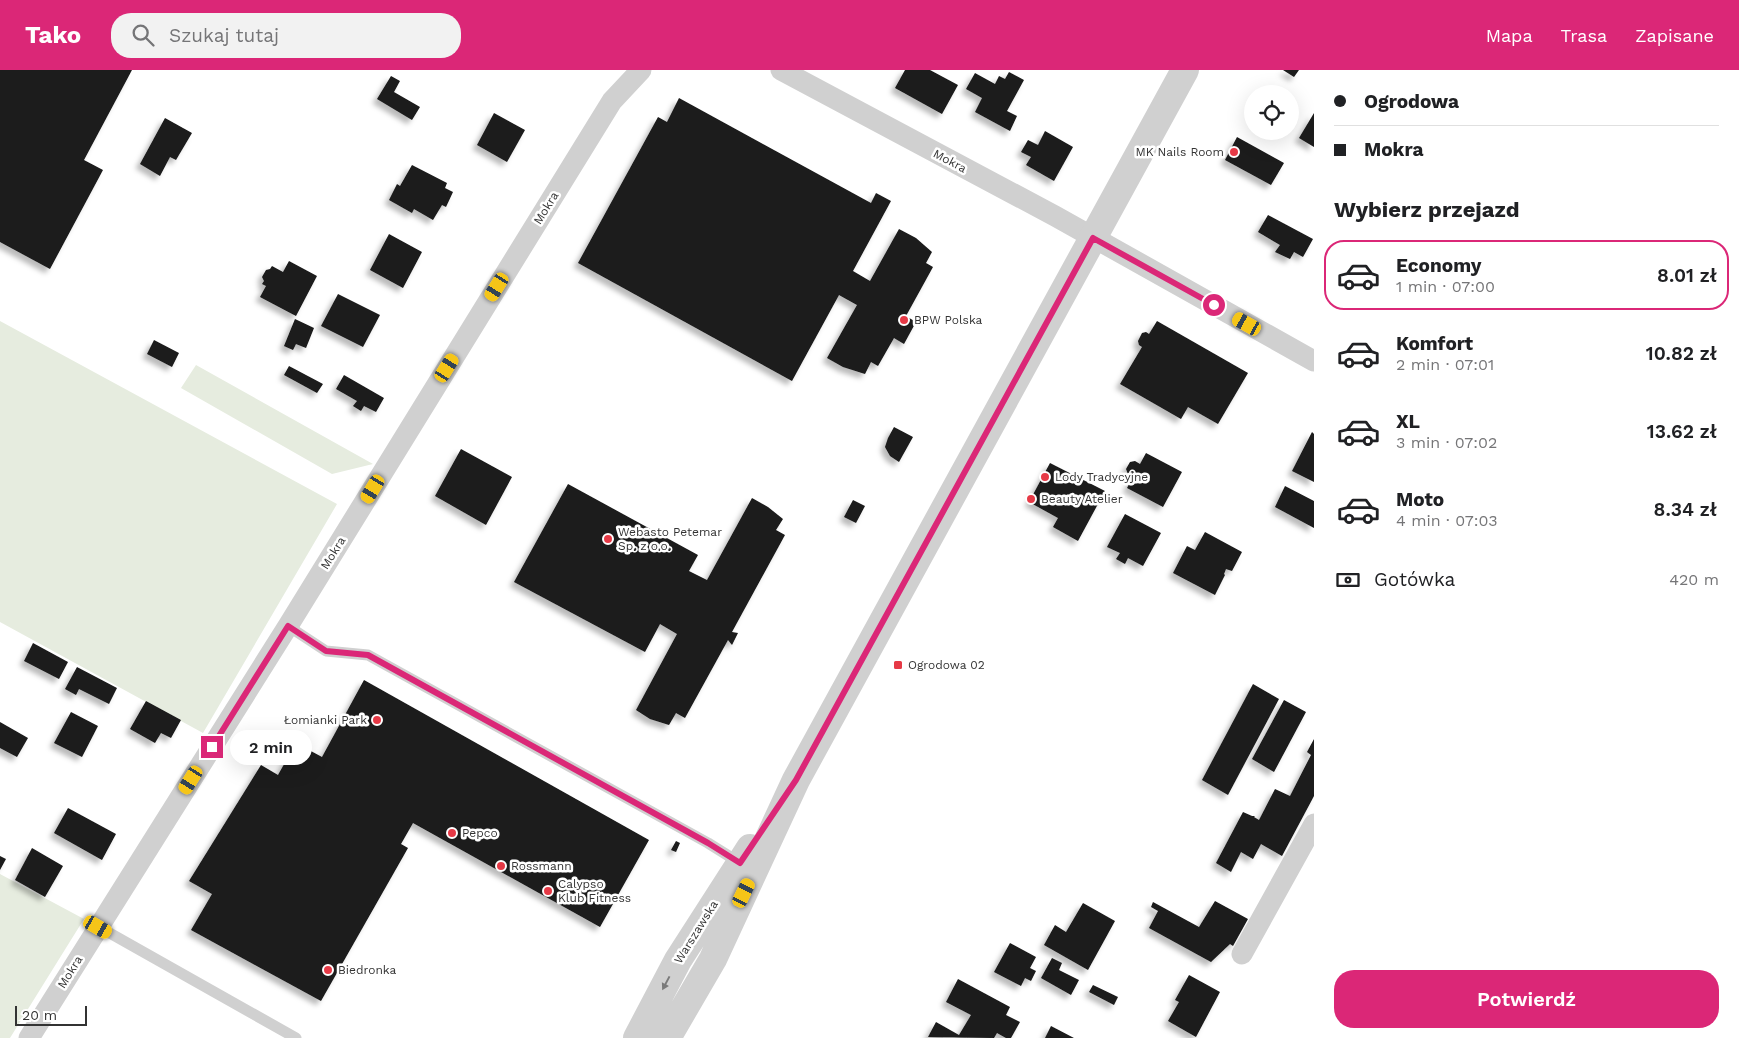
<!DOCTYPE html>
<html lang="pl">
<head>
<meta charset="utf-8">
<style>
  :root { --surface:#fff; --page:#f2f2f2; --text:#202124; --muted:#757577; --line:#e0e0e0; --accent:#db2777 }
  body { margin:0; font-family:"Work Sans",sans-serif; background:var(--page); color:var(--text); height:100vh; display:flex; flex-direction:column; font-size:19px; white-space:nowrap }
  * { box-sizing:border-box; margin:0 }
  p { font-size:16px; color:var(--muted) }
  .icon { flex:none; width:28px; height:28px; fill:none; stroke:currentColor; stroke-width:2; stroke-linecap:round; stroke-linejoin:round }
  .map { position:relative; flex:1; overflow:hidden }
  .side { display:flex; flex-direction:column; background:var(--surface); width:425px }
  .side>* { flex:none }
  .guide { display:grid; align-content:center; height:110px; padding:0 20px; background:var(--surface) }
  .fabs { position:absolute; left:1244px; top:15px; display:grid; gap:10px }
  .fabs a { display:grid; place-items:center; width:55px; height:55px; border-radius:50%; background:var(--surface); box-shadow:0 5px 20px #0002; font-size:25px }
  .scale { position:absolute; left:15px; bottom:12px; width:72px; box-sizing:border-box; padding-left:5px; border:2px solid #333; border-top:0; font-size:14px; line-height:18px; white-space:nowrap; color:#333; -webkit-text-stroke:4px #fff; paint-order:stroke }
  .end { position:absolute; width:22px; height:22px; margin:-11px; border:6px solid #db2777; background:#fff; box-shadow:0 0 0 2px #fff }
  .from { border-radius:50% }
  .bubble { position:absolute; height:35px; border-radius:18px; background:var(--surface); box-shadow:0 5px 20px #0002; font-size:16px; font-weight:600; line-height:35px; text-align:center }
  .car { position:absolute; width:15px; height:30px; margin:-15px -8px; border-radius:6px; box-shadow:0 0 4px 1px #0007; background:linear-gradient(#f5c518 24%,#345 0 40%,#f5c518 0 76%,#345 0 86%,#f5c518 0) }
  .guide b { display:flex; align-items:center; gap:18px; height:48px; font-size:19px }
  .guide b+b { border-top:1px solid var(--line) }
  .guide i { width:12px; height:12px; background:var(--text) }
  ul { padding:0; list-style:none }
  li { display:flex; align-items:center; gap:15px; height:70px; margin:0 10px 8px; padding:0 10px; border:2px solid transparent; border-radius:20px }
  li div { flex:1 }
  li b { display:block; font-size:19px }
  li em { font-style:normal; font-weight:600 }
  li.current { border-color:var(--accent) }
  li>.icon { width:45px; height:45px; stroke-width:1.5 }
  h2 { padding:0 20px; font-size:22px; line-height:60px }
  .pay { display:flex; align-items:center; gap:12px; height:55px; padding:0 20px; font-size:19px }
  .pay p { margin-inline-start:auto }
  .action { display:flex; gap:10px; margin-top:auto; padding:10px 20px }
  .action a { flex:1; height:58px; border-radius:20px; background:var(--accent); color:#fff; font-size:20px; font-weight:600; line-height:58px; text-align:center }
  header { display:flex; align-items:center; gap:30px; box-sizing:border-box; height:70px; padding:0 25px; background:var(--accent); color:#fff }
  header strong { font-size:24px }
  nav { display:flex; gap:28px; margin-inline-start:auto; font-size:18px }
  .search { width:350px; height:45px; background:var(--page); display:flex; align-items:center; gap:12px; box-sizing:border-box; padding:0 18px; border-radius:20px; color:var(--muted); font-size:19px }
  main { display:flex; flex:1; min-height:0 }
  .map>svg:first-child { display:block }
</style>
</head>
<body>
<header>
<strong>Tako</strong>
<div class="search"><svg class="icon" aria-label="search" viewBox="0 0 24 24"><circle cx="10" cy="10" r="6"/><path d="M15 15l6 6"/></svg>Szukaj tutaj</div>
<nav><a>Mapa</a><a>Trasa</a><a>Zapisane</a></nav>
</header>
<main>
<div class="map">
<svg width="1314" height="968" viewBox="0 0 1314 968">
  <defs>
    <filter id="shadow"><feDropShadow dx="-4.5" dy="4.5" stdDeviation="2.5" flood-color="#0004"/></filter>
  </defs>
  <rect width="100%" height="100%" fill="#fff"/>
  <path fill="#e6ecdf" d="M0,251L337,434L203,663L0,552Z
    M196,295L373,394L332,404L181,318Z
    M0,804L84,849L10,968H0Z"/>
  <path fill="#1a1a1a" filter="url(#shadow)" d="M0,0H132L84,90L103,100L50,199L0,172Z
    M905,0H930L958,15L942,44L895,18Z
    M1283,0H1299L1294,7Z
    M1009,2L1024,10L1007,41L1017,46L1010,61L975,42L982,28L966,19L975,3L995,14L999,6L1005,9Z
    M391,6L400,11L394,22L420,37L412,50L377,29Z
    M679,28L871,133L876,123L891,131L853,201L870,211L899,159L916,168L932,182L926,193L933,197L906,246L916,252L904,274L894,268L878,296L871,292L865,304L843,297L827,288L857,235L839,225L792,311L578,193L658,47L667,52Z
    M494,43L525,60L507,92L477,75Z
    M1314,43V77L1299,68Z
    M165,48L192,63L176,90L170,87L160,106L140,94Z
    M1045,61L1073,77L1054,111L1026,95L1031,87L1021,82L1028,70L1038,75Z
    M1237,67L1284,93L1271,115L1225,90Z
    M412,95L447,113L445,118L453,122L446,137L442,135L433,150L414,139L412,143L389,130L397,114L400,116Z
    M1268,145L1313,169L1303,187L1294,182L1290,189L1275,182L1280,175L1258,162Z
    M389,164L422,182L403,218L370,200Z
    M289,191L317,206L296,246L260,227L266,216L262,214L264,211L262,207L266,200L270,199L272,196L283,202Z
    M338,224L380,245L363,277L321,256Z
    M295,249L314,258L306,278L296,274L293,280L284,276Z
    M1157,251L1248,303L1218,354L1188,337L1181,349L1120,314L1142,277L1139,275L1138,271L1142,263L1146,262L1149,264Z
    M154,270L179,283L172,297L147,284Z
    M289,296L323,314L317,323L284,305Z
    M344,305L384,328L376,342L364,336L361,341L353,336L357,331L336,319Z
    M894,357L913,367L899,392L890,386L885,377L888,368Z
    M1312,362L1314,364V412L1292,401Z
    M461,379L512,407L486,455L435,426Z
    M1146,383L1182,402L1163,437L1127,418L1133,407L1128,404L1126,399L1130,392L1135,391L1140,394Z
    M1050,393L1105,421L1078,471L1053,457L1058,448L1029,432Z
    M568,414L698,485L689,501L707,510L752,428L768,437L783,449L776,460L785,465L732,562L738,563L732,575L728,570L685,648L676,643L669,655L650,649L636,640L677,564L660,554L645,582L514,512Z
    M1285,416L1314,431V458L1275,437Z
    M853,430L865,436L856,453L844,447Z
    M1125,444L1161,463L1143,496L1128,488L1125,494L1116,489L1120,483L1107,477Z
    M1205,462L1242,482L1232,501L1226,499L1224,504L1225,505L1215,525L1173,503L1187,476L1195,480Z
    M33,573L68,592L59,609L24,591Z
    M77,597L117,618L109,634L79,619L76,625L65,619Z
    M364,610L649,770L600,857L413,753L401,774L408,778L321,931L191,860L212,824L189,811L261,695L278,705L296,673L322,687Z
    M1253,614L1279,629L1228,725L1202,710Z
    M1284,630L1306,642L1274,702L1252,689Z
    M146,631L181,650L171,668L161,663L155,673L130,659Z
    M71,642L98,656L82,687L54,673Z
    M0,652L28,668L17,687L0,678Z
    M1314,669V726L1282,786L1261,774L1253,789L1241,782L1231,802L1216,793L1243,742L1252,746H1255L1254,747L1259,750L1275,719L1290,726L1311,685L1307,682Z
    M68,738L116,764L102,790L54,763Z
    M676,771L680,773L676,782L671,780Z
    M32,778L63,796L45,827L15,810Z
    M0,786L6,789L0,800Z
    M1215,831L1248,849L1233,876L1230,874L1211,892L1149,858L1158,841L1151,837L1153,832L1199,857Z
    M1083,833L1115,851L1088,900L1044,875L1055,855L1066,862Z
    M1010,873L1036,887L1030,898L1036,901L1031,911L1025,908L1021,916L994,902Z
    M1052,888L1062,893L1059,900L1079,910L1071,925L1041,908Z
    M1189,905L1220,922L1196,967L1168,951L1179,932L1175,930Z
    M958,909L1010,937L1006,945L1020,952L1011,968H1006L997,963L994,968L928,967L936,952L959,965L971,945L946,932Z
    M1093,915L1118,927L1114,935L1089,922Z
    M1051,956L1074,968H1045Z"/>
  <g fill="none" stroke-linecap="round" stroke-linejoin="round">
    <path stroke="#d0d0d0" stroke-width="11" d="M288,556L326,581L368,585L708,773L740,793
      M99,857L296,968"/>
    <path stroke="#d0d0d0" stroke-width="21" d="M781,0L1055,146L1314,291
      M1242,884L1314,754
      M29,968L288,556L612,31L641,0"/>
    <path stroke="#d0d0d0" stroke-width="28" d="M637,968L678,890L750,778
      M667,968L713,889L796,710L1185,0"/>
  </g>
  <defs><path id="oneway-solid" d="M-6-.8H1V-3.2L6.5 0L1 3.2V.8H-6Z" transform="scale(1.25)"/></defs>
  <use fill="#7a7a7a" href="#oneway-solid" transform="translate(666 913) rotate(118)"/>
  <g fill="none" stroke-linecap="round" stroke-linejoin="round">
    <path stroke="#db2777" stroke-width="6" d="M212,677L288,556L326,581L368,585L708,773L740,793L796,710L1093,168L1214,235"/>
  </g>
  <g fill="#e63946" stroke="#fff" stroke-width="2">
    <circle cx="1234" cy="82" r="5"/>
    <circle cx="904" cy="250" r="5"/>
    <circle cx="1045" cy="407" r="5"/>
    <circle cx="1031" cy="429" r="5"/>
    <circle cx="608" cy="469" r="5"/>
    <rect x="893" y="590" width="10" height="10" rx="2.5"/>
    <circle cx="377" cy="650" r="5"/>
    <circle cx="452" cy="763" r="5"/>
    <circle cx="501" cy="796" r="5"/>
    <circle cx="548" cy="821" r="5"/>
    <circle cx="328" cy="900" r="5"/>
  </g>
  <g text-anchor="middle" stroke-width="5" stroke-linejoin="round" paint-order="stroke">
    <g font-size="12" fill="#333" stroke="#fff" text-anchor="start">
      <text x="1224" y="86" text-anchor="end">MK Nails Room</text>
      <text x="914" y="254">BPW Polska</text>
      <text x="1055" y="411">Lody Tradycyjne</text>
      <text x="1041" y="433">Beauty Atelier</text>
      <text x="618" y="466">Webasto Petemar<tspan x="618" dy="14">Sp. z o.o.</tspan></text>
      <text x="908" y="599">Ogrodowa 02</text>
      <text x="367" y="654" text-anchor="end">Łomianki Park</text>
      <text x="462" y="767">Pepco</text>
      <text x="511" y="800">Rossmann</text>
      <text x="558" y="818">Calypso<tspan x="558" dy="14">Klub Fitness</tspan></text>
      <text x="338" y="904">Biedronka</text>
    </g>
    <g font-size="12" fill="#333" stroke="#fff">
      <text transform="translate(950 91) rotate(28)" y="4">Mokra</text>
      <text transform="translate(546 138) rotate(-58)" y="4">Mokra</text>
      <text transform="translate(333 483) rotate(-58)" y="4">Mokra</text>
      <text transform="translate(696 862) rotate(-58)" y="4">Warszawska</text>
      <text transform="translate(70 902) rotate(-58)" y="4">Mokra</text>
    </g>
  </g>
</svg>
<div class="fabs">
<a><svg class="icon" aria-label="locate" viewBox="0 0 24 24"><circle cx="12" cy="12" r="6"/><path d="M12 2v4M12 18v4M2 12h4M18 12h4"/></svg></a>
</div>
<div class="scale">20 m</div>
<i class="end from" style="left:1214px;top:235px"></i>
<i class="end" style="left:212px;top:677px"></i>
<div class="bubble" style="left:230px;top:660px;width:82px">2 min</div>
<i class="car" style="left:497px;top:217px;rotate:212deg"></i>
<i class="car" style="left:1247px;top:254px;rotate:299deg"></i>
<i class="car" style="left:447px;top:298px;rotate:32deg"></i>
<i class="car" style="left:373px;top:419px;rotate:211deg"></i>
<i class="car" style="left:191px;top:710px;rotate:212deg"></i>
<i class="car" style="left:744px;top:823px;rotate:26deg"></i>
<i class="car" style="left:98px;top:857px;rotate:120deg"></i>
</div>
<section class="side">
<div class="guide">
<b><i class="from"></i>Ogrodowa</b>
<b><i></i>Mokra</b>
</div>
<h2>Wybierz przejazd</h2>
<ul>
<li class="current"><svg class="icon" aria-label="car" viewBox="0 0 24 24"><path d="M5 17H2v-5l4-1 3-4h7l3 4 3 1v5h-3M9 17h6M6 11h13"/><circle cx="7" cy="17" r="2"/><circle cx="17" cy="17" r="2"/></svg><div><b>Economy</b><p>1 min · 07:00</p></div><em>8.01 zł</em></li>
<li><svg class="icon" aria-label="car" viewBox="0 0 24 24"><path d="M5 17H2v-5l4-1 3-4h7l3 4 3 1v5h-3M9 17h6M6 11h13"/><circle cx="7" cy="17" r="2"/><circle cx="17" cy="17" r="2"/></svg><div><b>Komfort</b><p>2 min · 07:01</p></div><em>10.82 zł</em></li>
<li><svg class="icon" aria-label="car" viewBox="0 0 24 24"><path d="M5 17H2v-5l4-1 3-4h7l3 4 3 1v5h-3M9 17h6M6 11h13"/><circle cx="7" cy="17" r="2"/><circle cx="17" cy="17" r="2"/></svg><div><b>XL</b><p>3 min · 07:02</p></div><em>13.62 zł</em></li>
<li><svg class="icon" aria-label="car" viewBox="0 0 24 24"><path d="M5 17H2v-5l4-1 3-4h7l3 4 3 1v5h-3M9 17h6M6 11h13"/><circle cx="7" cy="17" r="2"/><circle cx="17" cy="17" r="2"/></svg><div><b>Moto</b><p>4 min · 07:03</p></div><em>8.34 zł</em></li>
</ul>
<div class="pay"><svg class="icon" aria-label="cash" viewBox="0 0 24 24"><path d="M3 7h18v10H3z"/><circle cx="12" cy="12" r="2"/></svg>Gotówka<p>420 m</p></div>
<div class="action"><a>Potwierdź</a></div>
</section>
</main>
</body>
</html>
